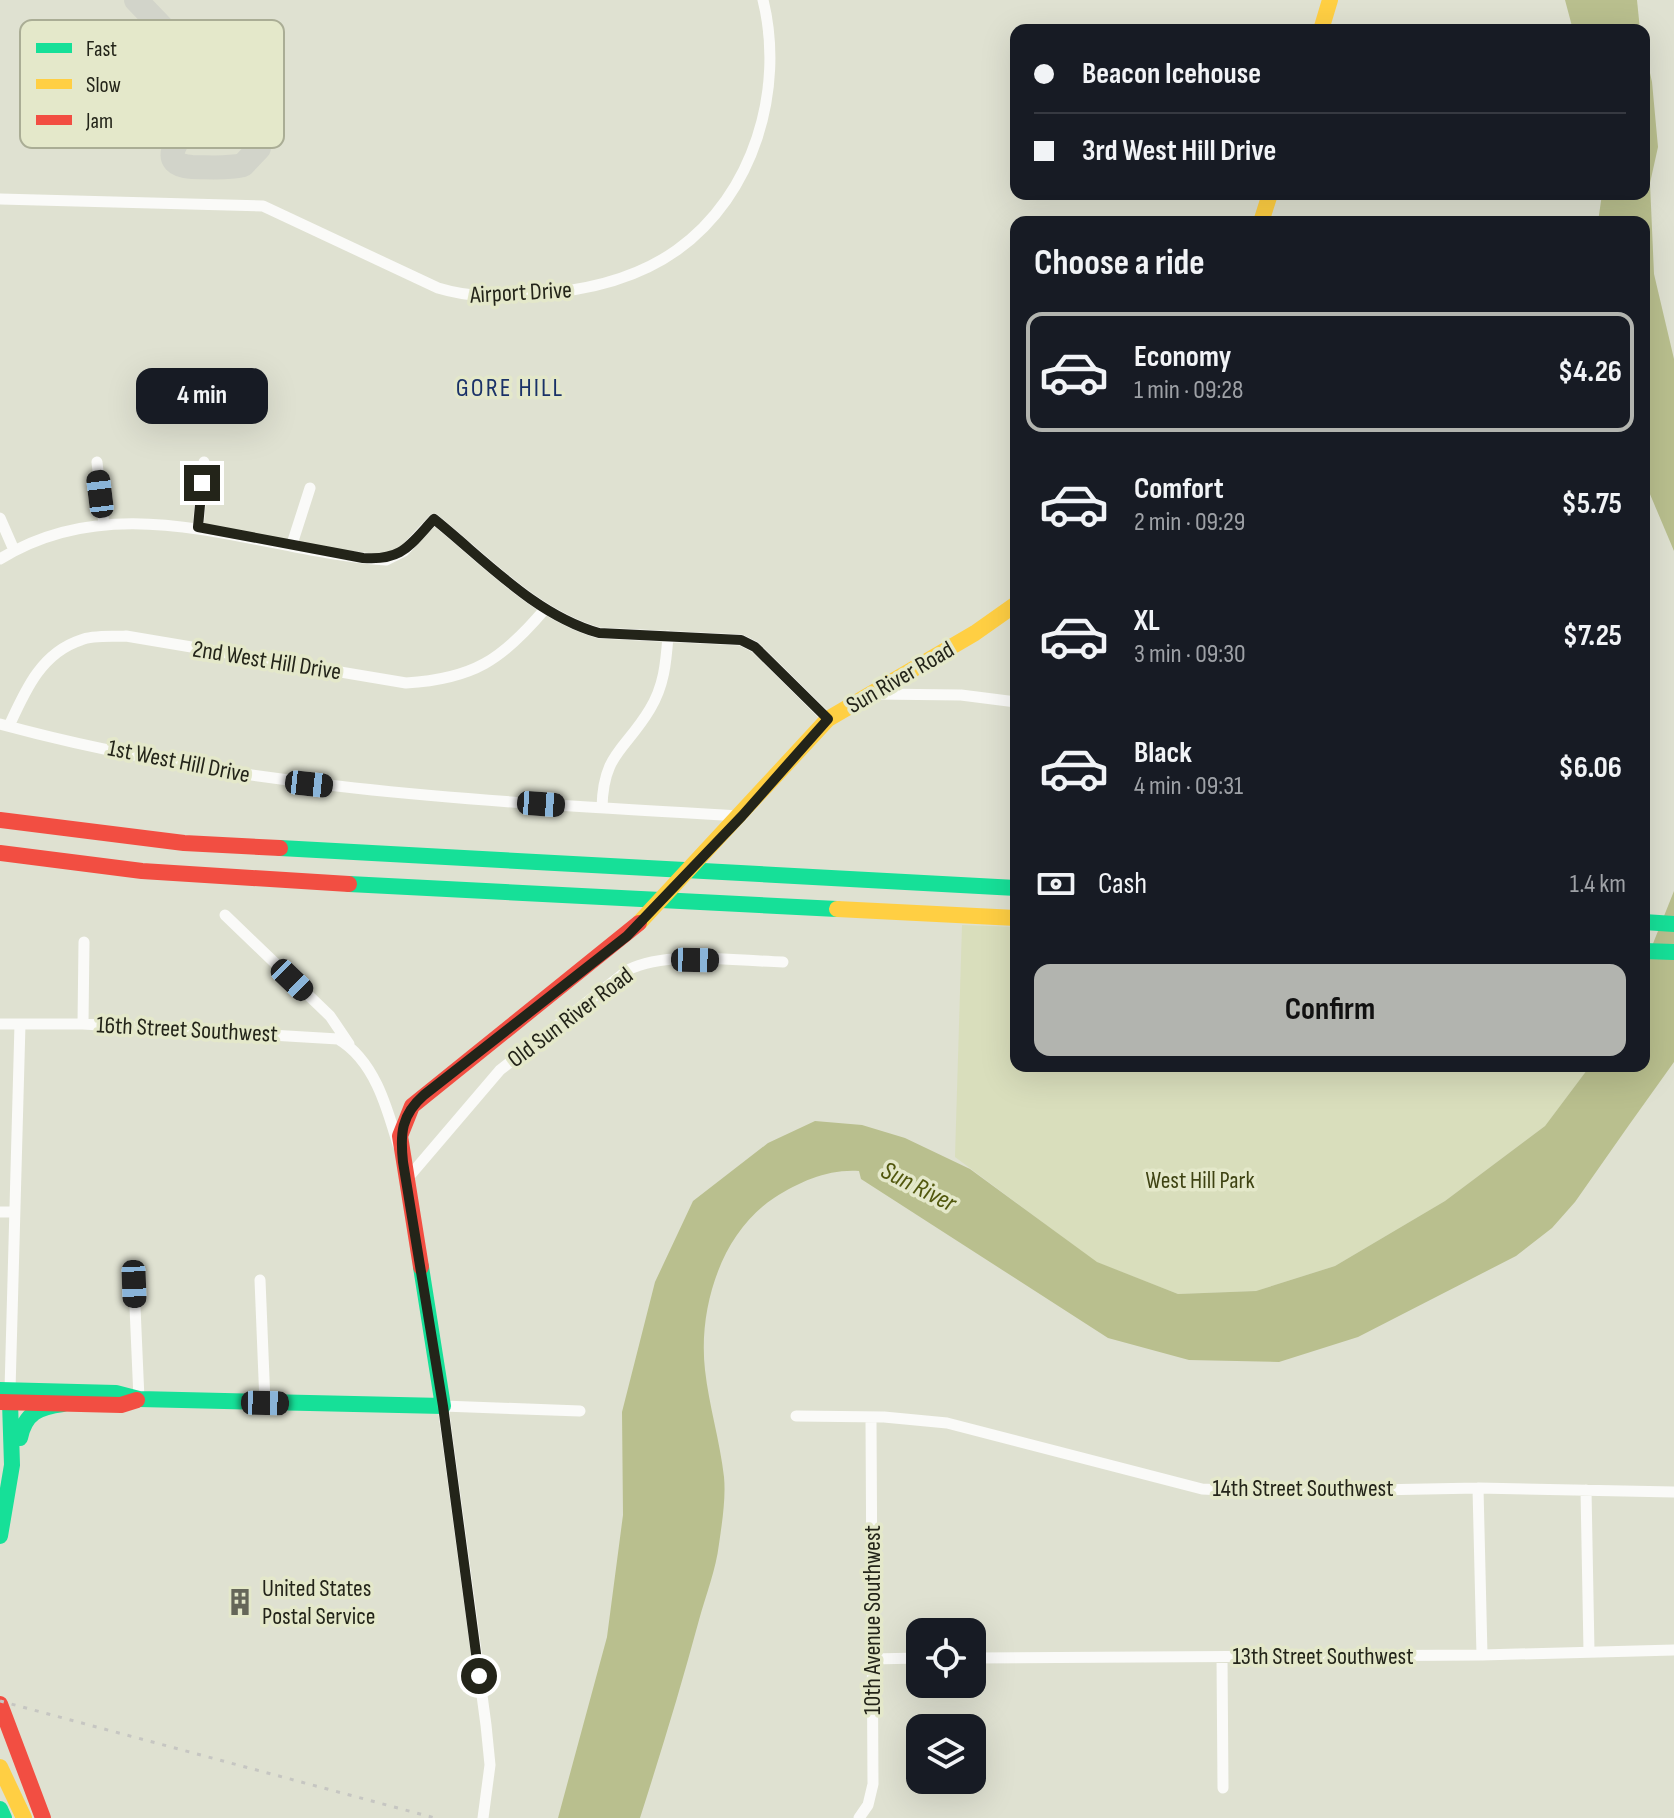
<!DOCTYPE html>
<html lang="en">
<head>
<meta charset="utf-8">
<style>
  :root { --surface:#171b24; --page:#20242c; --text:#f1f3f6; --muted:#9ea1a6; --line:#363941; --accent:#b2b4af }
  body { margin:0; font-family:"Sofia Sans Condensed",sans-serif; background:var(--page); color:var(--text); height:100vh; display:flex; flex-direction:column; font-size:30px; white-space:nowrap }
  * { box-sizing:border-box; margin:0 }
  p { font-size:26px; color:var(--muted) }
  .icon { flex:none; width:44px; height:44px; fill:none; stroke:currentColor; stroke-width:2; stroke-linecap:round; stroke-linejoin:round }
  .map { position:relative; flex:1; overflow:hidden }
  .details { position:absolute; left:1010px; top:216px; width:640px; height:856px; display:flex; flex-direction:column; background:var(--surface); border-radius:16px; box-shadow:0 8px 32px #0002 }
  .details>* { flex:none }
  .banner { position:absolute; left:1010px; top:24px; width:640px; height:176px; border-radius:16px; box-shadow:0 8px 32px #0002; display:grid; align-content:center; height:176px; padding:0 24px; background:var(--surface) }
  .buttons { position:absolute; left:906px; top:1618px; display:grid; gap:16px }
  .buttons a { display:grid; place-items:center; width:80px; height:80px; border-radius:16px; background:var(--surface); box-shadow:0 8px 32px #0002; font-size:40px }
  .end { position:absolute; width:36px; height:36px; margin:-18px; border:10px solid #232419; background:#fff; box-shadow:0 0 0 4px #fff }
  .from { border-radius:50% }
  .bubble { position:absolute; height:56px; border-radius:16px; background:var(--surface); box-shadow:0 8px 32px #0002; font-size:26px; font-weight:700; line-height:56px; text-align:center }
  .car { position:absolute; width:24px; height:48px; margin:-24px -12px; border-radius:10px; box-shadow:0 0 6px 2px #0007; background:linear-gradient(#222 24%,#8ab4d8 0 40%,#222 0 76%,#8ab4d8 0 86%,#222 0) }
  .banner b { display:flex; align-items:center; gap:28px; height:76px; font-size:30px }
  .banner b+b { border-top:2px solid var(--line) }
  .banner i { width:20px; height:20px; background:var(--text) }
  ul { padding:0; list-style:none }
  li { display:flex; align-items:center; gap:24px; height:120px; margin:0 16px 12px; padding:0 8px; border:4px solid transparent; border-radius:16px }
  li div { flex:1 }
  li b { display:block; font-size:30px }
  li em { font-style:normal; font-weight:700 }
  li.on { border-color:var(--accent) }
  li>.icon { width:72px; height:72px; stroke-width:1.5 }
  h2 { padding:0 24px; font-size:36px; line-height:96px }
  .pay { display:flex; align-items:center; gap:20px; height:88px; padding:0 24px; font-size:30px }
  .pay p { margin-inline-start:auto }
  .cta { display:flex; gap:16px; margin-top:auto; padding:16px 24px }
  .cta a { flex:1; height:92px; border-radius:16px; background:var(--accent); color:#111; font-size:32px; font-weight:700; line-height:92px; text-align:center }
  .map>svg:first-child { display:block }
</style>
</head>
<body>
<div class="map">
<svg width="1674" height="1818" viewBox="0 0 1674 1818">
  <rect width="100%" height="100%" fill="#dfe1d1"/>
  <path fill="#d9debc" d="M962,925L1016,927V1066H1590L1545,1126L1445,1201L1335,1266L1256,1291L1178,1294L1096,1262L955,1157Z"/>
  <path fill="#b9bf8e" d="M1565,0H1637L1640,30H1573Z
    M1644,46L1652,82L1658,147L1650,183L1654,274L1674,359V551L1644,480V222H1598L1602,194H1644Z
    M1674,891V1062L1629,1125L1575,1202L1552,1228L1516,1256L1358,1337L1279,1362L1189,1360L1108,1338L861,1179L859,1171C828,1169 801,1181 774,1198C721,1233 698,1308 705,1370C709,1406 720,1441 724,1477C726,1498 722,1523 719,1544C716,1569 706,1595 699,1620C681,1687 661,1752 640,1818H558L607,1637L623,1515L622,1412L655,1282L693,1201L768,1143L815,1121L862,1125L905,1138L970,1169L1097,1262L1178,1294L1256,1291L1335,1266L1445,1201L1545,1126L1590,1066H1644V966Z"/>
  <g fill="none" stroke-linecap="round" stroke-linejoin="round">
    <path stroke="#d2d4ca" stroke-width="24" d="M136,0L252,121L259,131V148L243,165C226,169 209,167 192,167C144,164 199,118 206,102C210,94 210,85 211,77"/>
    <path stroke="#fafaf8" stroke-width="11" d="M0,199L263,206L438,288C471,298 500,297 534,294C585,291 635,280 677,250C754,195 785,89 763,0
      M97,462L104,525
      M0,518L14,550
      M198,527L204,462
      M292,544L310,488
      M0,559C123,483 257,552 386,560L404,551L434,519C485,560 535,615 599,633L741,640L755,647L828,719
      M875,694L961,695L1016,702
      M0,724C242,790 493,802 742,816
      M9,726C25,691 41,653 81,640C93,635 112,637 126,636L406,683C473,679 502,660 545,609
      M602,808C603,753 625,751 650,709C664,686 666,663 668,636
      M225,915L330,1016L349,1044
      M0,1024H83L338,1039C374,1060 387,1107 398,1145
      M83,1024L84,942
      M407,1179L500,1070L628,970C668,950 737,961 783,962
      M0,1212H14
      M260,1280L265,1403
      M134,1284L139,1399
      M10,1390L20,1024
      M796,1416L884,1417L947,1423L1202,1489L1267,1492L1478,1488L1674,1492
      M1478,1488L1482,1655
      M1586,1490L1589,1651
      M1222,1657L1223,1788
      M972,1658L1482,1655L1674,1650
      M872,1659L920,1658
      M483,1818L490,1765L486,1725L443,1406L580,1411
      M859,1818L868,1805L873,1784L871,1419"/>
    <path stroke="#16e098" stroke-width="16" d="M280,848L1016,888
      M349,884L837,909
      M1644,922L1674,924
      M1644,951L1674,952
      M0,1390L116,1393L139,1399L443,1406L421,1267
      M20,1438C25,1413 39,1407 63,1404
      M0,1536L12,1465L10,1402
      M0,1809L4,1818"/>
    <path stroke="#ffcf43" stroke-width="16" d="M1321,30L1330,0
      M1261,222L1270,194
      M837,909L1016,918
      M639,923L828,719L975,633L1016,604
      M0,1767L24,1818"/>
    <path stroke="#f24e42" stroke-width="16" d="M0,820L184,843L280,848
      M0,853L142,871L349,884
      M421,1267L400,1136L412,1106L639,923
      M0,1402L121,1405L137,1400
      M0,1704L43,1818"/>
    <path stroke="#c6c6c2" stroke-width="3" stroke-dasharray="4 8" stroke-linecap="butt" d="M0,1701L435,1818"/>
  </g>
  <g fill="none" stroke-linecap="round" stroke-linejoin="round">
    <path stroke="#232419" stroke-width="10" d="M202,483L198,527L363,558C402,561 409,546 434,519C485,560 535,615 599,633L741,640L755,647L828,719L742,816L627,936L424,1095C401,1115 400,1134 403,1162L443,1406L479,1676"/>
  </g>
  <defs>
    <g id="building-bare" transform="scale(2.16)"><path d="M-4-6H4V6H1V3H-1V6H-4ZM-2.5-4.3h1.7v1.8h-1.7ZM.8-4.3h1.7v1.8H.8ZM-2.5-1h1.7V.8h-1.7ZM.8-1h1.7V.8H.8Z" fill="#656659" stroke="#e4e8ca" stroke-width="2.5" paint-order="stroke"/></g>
  </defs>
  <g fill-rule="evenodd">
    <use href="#building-bare" x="240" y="1602"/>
  </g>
  <g text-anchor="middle" stroke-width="7" stroke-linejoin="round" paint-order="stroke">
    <g font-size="24" fill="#232419" stroke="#e4e8ca">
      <text transform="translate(521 292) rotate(-3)" y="8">Airport Drive</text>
      <text transform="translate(267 660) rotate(9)" y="8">2nd West Hill Drive</text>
      <text transform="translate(900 677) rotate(-30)" y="8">Sun River Road</text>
      <text transform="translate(179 761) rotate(11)" y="8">1st West Hill Drive</text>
      <text transform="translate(570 1017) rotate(-37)" y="8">Old Sun River Road</text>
      <text transform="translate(187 1029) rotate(3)" y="8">16th Street Southwest</text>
      <text x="1303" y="1496">14th Street Southwest</text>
      <text transform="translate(872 1620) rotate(-90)" y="8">10th Avenue Southwest</text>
      <text x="1323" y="1664">13th Street Southwest</text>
    </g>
    <g font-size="24" fill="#3e4212" stroke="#e4e8ca">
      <text x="1200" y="1188">West Hill Park</text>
    </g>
    <g font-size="24" fill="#232419" stroke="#e4e8ca" text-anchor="start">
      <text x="262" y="1596">United States<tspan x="262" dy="28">Postal Service</tspan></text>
    </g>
    <g font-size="26" letter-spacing="2" fill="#1a3268" stroke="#e4e8ca">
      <text x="510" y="396">GORE HILL</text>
    </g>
    <g font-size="26" font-style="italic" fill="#51570d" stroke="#e4e8ca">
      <text transform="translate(919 1186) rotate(27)" y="9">Sun River</text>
    </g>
  </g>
  <rect x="20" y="20" width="264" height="128" rx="12" fill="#e4e8ca" stroke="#aaad95" stroke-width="2"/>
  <rect x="36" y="43" width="36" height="10" fill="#16e098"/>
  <rect x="36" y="79" width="36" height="10" fill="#ffcf43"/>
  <rect x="36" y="115" width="36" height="10" fill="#f24e42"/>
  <g font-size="22" fill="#232419">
    <text x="86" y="56">Fast</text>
    <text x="86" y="92">Slow</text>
    <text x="86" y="128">Jam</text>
  </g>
</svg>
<div class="buttons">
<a><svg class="icon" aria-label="locate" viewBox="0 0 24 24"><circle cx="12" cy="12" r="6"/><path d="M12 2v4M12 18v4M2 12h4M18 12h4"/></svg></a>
<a><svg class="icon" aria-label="layers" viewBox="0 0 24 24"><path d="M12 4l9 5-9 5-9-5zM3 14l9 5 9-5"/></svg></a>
</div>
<i class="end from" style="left:479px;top:1676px"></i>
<i class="end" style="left:202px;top:483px"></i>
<div class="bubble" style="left:136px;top:368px;width:132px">4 min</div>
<i class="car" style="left:100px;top:494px;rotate:353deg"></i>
<i class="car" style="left:309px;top:784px;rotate:96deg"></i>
<i class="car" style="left:541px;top:804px;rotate:94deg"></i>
<i class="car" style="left:695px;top:960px;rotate:91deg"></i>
<i class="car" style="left:292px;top:980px;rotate:134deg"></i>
<i class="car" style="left:134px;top:1284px;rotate:178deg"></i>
<i class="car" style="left:265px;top:1403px;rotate:91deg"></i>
<div class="banner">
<b><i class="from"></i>Beacon Icehouse</b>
<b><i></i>3rd West Hill Drive</b>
</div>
<section class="details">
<h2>Choose a ride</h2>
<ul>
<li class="on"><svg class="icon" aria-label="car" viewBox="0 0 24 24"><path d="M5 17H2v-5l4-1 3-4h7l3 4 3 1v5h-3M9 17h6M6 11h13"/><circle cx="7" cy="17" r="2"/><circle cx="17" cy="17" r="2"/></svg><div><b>Economy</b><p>1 min · 09:28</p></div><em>$4.26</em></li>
<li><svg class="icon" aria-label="car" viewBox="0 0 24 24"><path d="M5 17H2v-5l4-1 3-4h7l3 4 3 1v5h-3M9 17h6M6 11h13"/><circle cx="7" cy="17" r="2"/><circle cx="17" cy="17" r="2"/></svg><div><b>Comfort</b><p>2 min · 09:29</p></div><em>$5.75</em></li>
<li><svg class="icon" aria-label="car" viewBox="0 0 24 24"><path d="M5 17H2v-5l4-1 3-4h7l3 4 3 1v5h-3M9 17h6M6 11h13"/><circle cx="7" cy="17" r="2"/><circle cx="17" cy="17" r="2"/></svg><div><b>XL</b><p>3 min · 09:30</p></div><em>$7.25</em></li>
<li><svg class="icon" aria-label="car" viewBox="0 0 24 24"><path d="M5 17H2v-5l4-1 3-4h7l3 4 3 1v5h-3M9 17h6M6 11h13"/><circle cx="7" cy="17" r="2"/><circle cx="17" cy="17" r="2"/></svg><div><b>Black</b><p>4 min · 09:31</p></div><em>$6.06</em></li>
</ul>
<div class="pay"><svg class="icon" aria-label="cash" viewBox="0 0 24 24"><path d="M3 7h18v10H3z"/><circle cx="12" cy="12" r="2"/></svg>Cash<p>1.4 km</p></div>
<div class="cta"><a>Confirm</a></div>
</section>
</div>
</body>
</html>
